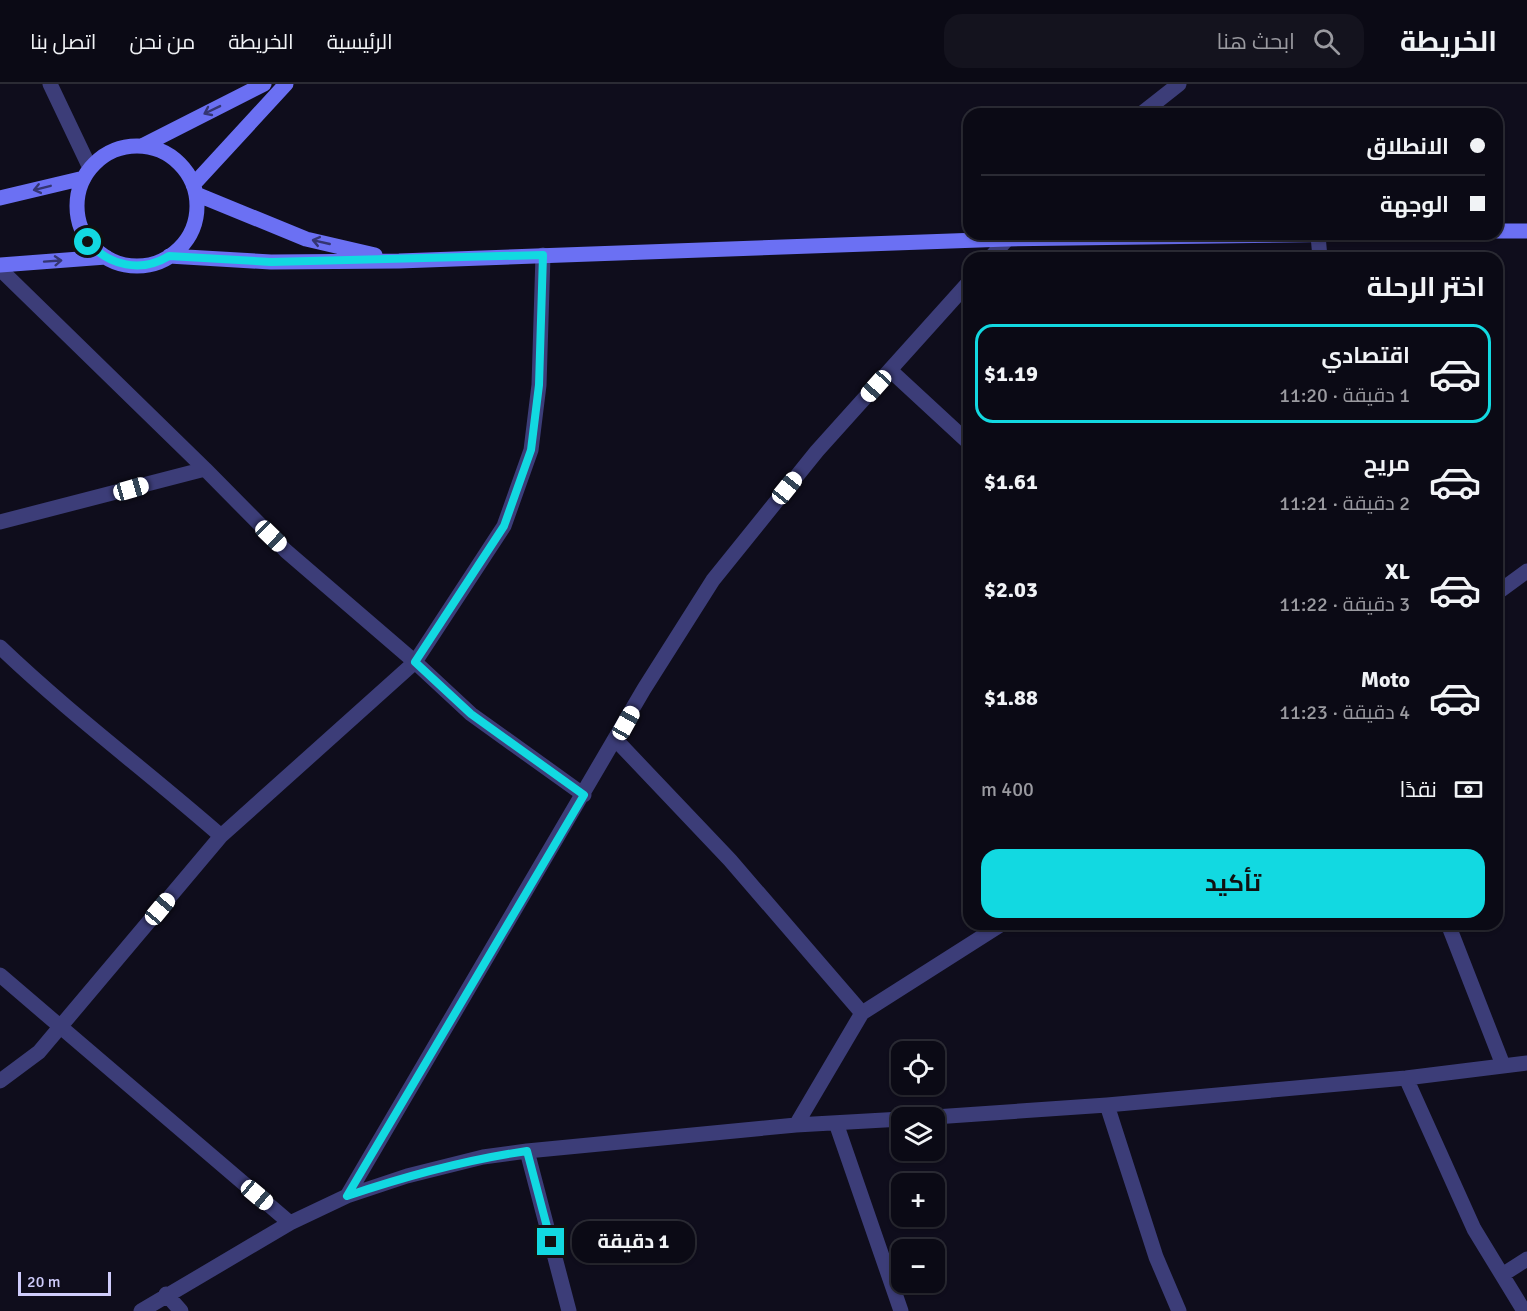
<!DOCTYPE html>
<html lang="ar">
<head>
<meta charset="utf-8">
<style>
  :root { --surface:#0b0a15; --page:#14131e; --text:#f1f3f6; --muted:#9a9aa0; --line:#2b2b34; --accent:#12d9e1 }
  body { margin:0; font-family:Signika,Cairo,sans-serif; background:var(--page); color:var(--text); direction:rtl; height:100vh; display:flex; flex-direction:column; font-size:22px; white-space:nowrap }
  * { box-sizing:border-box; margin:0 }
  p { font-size:20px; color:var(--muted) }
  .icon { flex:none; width:33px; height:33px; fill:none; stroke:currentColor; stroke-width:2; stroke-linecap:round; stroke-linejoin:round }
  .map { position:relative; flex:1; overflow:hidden; direction:ltr }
  .side { position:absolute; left:963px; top:168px; width:540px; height:678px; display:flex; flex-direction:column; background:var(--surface); border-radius:18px; box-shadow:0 2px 4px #0004,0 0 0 2px var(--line); direction:rtl }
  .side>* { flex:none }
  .guide { position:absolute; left:963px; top:24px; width:540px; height:132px; border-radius:18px; box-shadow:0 2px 4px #0004,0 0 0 2px var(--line); direction:rtl; display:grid; align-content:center; height:132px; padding:0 18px; background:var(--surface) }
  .controls { position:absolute; left:891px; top:957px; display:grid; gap:12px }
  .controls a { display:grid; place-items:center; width:54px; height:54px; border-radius:12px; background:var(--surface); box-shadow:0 2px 4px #0004,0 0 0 2px var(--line); font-size:30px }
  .scale { position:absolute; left:18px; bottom:15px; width:93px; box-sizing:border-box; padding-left:6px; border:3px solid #cfccfb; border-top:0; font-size:16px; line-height:21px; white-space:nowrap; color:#cfccfb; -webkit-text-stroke:4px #0f0d1c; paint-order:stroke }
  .end { position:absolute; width:27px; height:27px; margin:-14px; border:8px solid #12d9e1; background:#111; box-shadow:0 0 0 3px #111 }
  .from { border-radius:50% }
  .bubble { position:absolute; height:42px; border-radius:18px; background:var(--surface); box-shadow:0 2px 4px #0004,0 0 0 2px var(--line); font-size:20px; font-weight:700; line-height:42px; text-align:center; direction:rtl }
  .car { position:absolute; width:18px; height:36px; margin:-18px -9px; border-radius:8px; box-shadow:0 0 4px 2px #0007; background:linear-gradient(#fff 24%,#345 0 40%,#fff 0 76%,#345 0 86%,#fff 0) }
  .guide b { display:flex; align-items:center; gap:21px; height:57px; font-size:22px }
  .guide b+b { border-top:2px solid var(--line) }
  .guide i { width:15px; height:15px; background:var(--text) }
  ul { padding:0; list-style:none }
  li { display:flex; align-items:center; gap:18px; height:99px; margin:0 12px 9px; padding:0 6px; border:3px solid transparent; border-radius:18px }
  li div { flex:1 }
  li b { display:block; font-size:22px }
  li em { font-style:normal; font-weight:700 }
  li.on { border-color:var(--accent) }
  li>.icon { width:54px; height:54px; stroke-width:1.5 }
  h2 { padding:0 18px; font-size:27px; line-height:72px }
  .pay { display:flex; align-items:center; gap:15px; height:66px; padding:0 18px; font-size:22px }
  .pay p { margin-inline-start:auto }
  .cta { display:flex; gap:12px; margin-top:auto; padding:12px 18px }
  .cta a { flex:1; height:69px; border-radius:18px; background:var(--accent); color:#111; font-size:24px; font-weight:700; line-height:69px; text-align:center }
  header { display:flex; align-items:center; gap:36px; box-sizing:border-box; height:84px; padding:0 30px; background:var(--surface); border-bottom:2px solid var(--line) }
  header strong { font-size:28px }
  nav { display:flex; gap:33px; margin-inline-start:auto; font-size:21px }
  .search { width:420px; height:54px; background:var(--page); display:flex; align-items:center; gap:15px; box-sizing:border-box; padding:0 21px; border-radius:18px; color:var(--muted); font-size:22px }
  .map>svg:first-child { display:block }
</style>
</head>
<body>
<header>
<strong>الخريطة</strong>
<div class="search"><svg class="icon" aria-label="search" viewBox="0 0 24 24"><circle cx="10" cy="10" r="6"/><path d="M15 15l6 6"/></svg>ابحث هنا</div>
<nav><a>الرئيسية</a><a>الخريطة</a><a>من نحن</a><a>اتصل بنا</a></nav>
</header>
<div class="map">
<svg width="1527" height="1227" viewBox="0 0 1527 1227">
  <rect width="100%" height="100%" fill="#0f0d1c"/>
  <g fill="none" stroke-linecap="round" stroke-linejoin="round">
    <path stroke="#3c3d78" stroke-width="15" d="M50,0L90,84
      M1141,30L1179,0
      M1318,151L1320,174
      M990,174L1012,150
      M0,185L205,385
      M890,286L969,359
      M0,438L205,385L286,467L415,578L504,442L531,366L539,301L543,171
      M1497,509L1527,487
      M0,563C70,630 148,688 221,752L415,578L471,630L584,711
      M616,656L730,776L862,929
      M1448,840L1503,981
      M0,891L290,1139
      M1406,994L1474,1145L1524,1227
      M0,997L39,968L221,752
      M1107,1021L1156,1173L1179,1227
      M920,1034L1107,1021L1406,994L1527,979
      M836,1039L901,1227
      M796,1041L862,929L1002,840
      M527,1067L569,1227
      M347,1112L644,605L713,496L817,367L969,198
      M1502,1191L1527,1175
      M166,1210L181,1227
      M141,1227L290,1139L347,1112L407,1092L483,1073L527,1067L796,1041L902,1035"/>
    <path stroke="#6b70f3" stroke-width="15" d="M77 122a60 60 0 1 1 120 0a60 60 0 1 1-120 0Z
      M142,62L264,0
      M193,101L286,0
      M196,110L306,155L375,171
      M0,114L84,94
      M1497,147H1527
      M169,172L271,178L399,177L1007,155L1356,150
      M0,181L106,173"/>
  </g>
  <defs><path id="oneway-shaft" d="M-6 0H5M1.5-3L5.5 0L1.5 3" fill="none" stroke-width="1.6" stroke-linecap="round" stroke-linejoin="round" transform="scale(1.5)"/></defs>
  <g stroke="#343572">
    <use href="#oneway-shaft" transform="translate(212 26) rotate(154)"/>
    <use href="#oneway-shaft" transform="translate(42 104) rotate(166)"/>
    <use href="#oneway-shaft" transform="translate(321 158) rotate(-167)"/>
    <use href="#oneway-shaft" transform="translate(53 177) rotate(-4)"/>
  </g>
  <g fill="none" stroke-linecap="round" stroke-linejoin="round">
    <path stroke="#12d9e1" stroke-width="8" d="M88,158C109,182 141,189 169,172L271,178L543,171L539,301L531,366L504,442L415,578L471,630L584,711L347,1112C406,1092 465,1076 527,1067L551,1158"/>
  </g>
</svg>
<div class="controls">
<a><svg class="icon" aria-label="locate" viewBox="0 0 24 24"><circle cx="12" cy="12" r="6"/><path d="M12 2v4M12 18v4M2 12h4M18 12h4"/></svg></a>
<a><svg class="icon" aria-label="layers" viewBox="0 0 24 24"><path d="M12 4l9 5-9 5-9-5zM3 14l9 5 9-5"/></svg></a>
<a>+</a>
<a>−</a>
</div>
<div class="scale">20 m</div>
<i class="end from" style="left:88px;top:158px"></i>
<i class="end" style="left:551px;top:1158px"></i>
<div class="bubble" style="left:572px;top:1137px;width:123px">1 دقيقة</div>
<i class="car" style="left:876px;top:302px;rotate:222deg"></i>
<i class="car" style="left:787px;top:404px;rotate:39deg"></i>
<i class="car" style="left:131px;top:405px;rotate:74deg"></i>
<i class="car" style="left:271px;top:452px;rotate:134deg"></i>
<i class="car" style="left:626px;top:639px;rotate:29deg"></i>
<i class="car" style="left:160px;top:825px;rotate:40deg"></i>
<i class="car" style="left:257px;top:1111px;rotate:130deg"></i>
<div class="guide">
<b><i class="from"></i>الانطلاق</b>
<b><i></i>الوجهة</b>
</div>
<section class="side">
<h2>اختر الرحلة</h2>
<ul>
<li class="on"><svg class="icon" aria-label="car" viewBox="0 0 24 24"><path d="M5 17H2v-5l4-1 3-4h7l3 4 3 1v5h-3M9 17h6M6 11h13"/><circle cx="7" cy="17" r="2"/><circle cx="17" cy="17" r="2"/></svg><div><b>اقتصادي</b><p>1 دقيقة · 11:20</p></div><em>$1.19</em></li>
<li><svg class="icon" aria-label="car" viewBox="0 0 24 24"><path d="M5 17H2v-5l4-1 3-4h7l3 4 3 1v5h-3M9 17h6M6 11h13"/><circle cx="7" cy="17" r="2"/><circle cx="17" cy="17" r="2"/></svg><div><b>مريح</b><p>2 دقيقة · 11:21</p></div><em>$1.61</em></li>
<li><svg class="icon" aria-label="car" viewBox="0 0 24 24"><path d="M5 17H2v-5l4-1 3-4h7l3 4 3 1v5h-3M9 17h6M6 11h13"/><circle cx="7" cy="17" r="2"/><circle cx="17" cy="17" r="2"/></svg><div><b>XL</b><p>3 دقيقة · 11:22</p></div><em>$2.03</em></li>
<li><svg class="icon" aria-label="car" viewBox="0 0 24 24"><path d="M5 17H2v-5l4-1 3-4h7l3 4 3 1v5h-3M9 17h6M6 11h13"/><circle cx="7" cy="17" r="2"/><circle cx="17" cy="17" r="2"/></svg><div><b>Moto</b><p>4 دقيقة · 11:23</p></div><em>$1.88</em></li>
</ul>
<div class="pay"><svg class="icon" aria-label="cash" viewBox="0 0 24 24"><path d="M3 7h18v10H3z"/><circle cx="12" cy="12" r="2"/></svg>نقدًا<p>400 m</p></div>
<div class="cta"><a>تأكيد</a></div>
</section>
</div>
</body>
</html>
